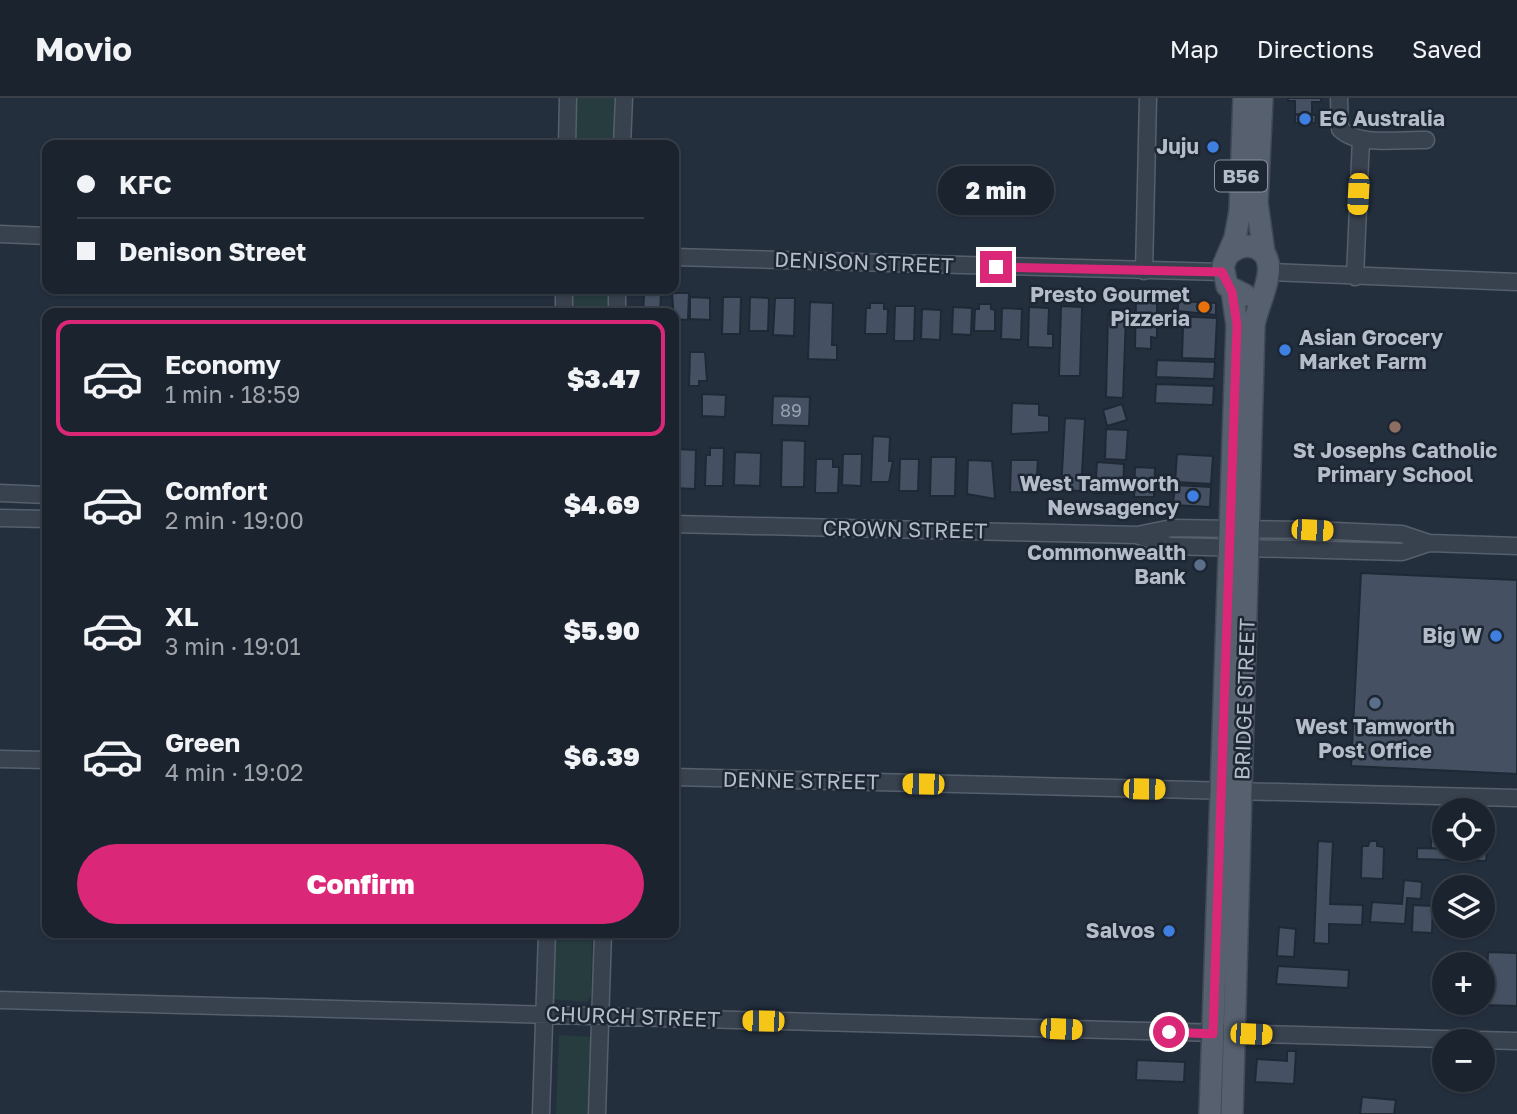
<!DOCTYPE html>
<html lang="en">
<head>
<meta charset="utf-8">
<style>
  :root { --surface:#1b232e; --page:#282f3a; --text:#f1f3f6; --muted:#a0a4aa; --line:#39404a; --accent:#db2777 }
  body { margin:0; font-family:"Golos Text",sans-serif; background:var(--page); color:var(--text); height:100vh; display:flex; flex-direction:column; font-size:26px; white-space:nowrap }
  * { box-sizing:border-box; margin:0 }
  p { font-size:23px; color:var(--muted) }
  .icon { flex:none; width:38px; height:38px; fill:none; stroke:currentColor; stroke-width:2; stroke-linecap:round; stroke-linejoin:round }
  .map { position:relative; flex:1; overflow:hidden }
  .drawer { position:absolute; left:42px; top:210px; width:637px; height:630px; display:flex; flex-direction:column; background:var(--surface); border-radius:14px; box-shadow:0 2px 5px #0004,0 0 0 2px var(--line) }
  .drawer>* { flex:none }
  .banner { position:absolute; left:42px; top:42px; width:637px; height:154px; border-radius:14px; box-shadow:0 2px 5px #0004,0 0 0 2px var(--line); display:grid; align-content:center; height:154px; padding:0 35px; background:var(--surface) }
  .controls { position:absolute; left:1432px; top:700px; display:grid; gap:14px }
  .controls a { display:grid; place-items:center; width:63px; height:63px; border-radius:50%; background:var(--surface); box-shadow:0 2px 5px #0004,0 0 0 2px var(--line); font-size:35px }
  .end { position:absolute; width:32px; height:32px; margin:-16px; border:9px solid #db2777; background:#fff; box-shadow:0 0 0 4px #fff }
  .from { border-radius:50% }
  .bubble { position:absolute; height:49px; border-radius:24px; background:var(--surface); box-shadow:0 2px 5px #0004,0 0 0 2px var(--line); font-size:23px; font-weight:800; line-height:49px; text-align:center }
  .car { position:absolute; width:21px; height:42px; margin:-21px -10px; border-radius:9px; box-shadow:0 0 5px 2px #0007; background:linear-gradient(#f5c518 24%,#345 0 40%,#f5c518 0 76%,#345 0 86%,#f5c518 0) }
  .banner b { display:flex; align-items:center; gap:24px; height:66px; font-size:26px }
  .banner b+b { border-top:2px solid var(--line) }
  .banner i { width:18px; height:18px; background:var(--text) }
  ul { padding:12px 0 0; list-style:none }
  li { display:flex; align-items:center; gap:21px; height:116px; margin:0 14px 10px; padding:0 21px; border:4px solid transparent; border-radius:14px }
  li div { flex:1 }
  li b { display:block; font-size:26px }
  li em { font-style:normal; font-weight:800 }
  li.on { border-color:var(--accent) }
  li>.icon { width:63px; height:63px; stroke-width:1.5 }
  .cta { display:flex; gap:14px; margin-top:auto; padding:14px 35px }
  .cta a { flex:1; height:80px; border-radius:42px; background:var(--accent); color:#fff; font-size:28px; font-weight:800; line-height:80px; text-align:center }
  header { display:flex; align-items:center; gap:42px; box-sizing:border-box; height:98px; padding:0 35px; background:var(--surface); border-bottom:2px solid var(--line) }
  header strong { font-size:33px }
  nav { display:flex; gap:38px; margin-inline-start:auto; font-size:24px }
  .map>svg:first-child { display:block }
</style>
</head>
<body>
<header>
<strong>Movio</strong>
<nav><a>Map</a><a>Directions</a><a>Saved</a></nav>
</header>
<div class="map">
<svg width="1517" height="1016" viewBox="0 0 1517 1016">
  <rect width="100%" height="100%" fill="#242f3e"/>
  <path fill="#263c3f" d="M575,0H615L616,47H576Z
    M570,191H609V215H570Z
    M554,835H592L591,898L587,904L552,901Z
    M559,937L596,939L593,1016H556Z"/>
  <path fill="#455162" stroke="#1f2835" stroke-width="2" d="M1288,0H1321V4H1312V16L1295,17V3H1288Z
    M1295,16L1316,17L1315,25H1295Z
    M672,195H689L688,222L674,221Z
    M644,196L661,197L660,215H643Z
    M690,199L710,200V222L690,221Z
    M723,199H741L740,236H722Z
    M750,199L769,200L768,233H749Z
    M775,200H795L794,238L773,237Z
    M1136,203L1157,204V240L1151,239V251L1135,250Z
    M1178,203L1216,205V217L1178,213Z
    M810,204L833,205L832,247H837V262L808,261Z
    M870,205H884V211H888L887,236H865L866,210H870Z
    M979,206H991V211L995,212V233H974L975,211H979Z
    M895,208H915L914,243H894Z
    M1061,208L1082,209L1080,278H1059Z
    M953,209L972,210L971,237L952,236Z
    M1029,209L1049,210L1048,236H1053V250L1028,249Z
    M1002,210L1022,211L1021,242L1001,241Z
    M922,211L941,212L940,242L921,241Z
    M1108,216L1126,217L1123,300L1106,299Z
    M1173,218L1217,220L1215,261L1182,260L1183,229H1172Z
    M690,254H705L707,283H699V288H689Z
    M1157,262L1215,264L1214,281L1156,279Z
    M1156,286L1214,288L1213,307L1155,305Z
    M702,296L726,297L725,319L702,318Z
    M773,298L810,299L809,328L772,327Z
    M1012,305L1039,306V317L1049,318V334L1011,336Z
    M1122,306L1127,322L1107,328L1103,312Z
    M1065,320L1085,321L1081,393L1061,392Z
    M1106,331L1128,332L1126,362L1105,361Z
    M873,338L890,339L889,363H893L889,384H871Z
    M782,342L805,343L804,389H781Z
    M710,350H724L723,388H705L706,357H710Z
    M674,351L696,352L695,391L674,390Z
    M735,354L761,355L760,388L734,387Z
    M843,356H862L861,388L842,387Z
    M1177,356L1213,358L1211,386L1175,384Z
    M931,359H956L955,398H930Z
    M816,361H833V369H839L838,395H815Z
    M900,361H919L918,393H899Z
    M968,362L992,363L995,401L967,396Z
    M1011,362H1038L1036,395L1010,394Z
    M1097,364L1124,366L1123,396L1095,395Z
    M1135,369L1155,370L1154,399H1134Z
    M1175,387L1211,389L1210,409L1173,407Z
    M1361,475L1517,482V676L1351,668Z
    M1431,730H1444V751L1431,750Z
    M1318,743L1333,744L1330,806L1363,807L1362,827L1329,826V846L1314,845Z
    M1370,743H1377V748L1384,749L1383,781L1361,780L1362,748H1368Z
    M1417,750L1487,752L1486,763L1417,761Z
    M1404,782L1422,784L1421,801L1407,800L1405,826L1370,824L1372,804L1402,806Z
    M1413,807L1433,808L1432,835L1412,834Z
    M1279,829L1296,831L1294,859L1277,858Z
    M1488,854L1517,855V908L1486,907Z
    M1278,868L1349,872L1348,890L1276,886Z
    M1287,953H1296L1294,986L1255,984L1257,961L1287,963Z
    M1137,962L1185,964L1184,984L1136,982Z
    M1362,999L1396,1002L1394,1016H1360Z"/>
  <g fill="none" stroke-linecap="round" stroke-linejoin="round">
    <g stroke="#565f6c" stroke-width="19">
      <path id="minor" d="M1339,0L1340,31C1358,49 1402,41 1426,42
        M567,47L568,0
        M622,47L624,0
        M0,136L47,138
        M674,159L1222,174
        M1144,173L1148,0
        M1270,174L1517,184
        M1355,179L1361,41
        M564,215V191
        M617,215V191
        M0,395L47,397
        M0,420L47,421
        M674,426L1137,437L1172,430L1312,432L1402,436L1429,445L1517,448
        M1139,438L1170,448L1402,454L1429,445
        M0,661L47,662
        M674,679L1517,700
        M0,902L1517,943
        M541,1016L547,835
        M597,1016L603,835"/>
    </g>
    <g stroke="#414a57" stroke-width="24">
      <path id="major" d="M1244,0L1240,113L1235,140L1223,168L1227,188L1245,197
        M1262,0L1257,105L1264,155
        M1230,155C1238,149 1247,146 1256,150C1284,162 1257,205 1254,227L1232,1016
        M1210,1016L1237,227L1232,193"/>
    </g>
    <use href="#minor" stroke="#38414e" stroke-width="16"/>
    <use href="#major" stroke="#56606e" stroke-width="21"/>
  </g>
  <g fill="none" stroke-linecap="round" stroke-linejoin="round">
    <path stroke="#db2777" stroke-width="9" d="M996,169L1222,174L1232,194L1237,227L1213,936L1169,934"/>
  </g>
  <g fill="#3f7fe0" stroke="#1d2633" stroke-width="2.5">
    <circle cx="1305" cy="21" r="7"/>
    <circle cx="1213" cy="49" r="7"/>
    <circle cx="1285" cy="252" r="7"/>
    <circle cx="1193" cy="398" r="7"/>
    <circle cx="1496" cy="538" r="7"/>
    <circle cx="1169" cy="833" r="7"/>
  </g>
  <circle fill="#e8710a" stroke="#1d2633" stroke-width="2.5" cx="1204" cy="209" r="7"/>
  <circle fill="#8d6e63" stroke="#1d2633" stroke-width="2.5" cx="1395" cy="329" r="7"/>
  <g fill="#5c6f8a" stroke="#1d2633" stroke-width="2.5">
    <circle cx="1200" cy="467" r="7"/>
    <circle cx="1375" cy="605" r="7"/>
  </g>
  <g text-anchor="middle" stroke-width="5" stroke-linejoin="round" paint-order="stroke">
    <g font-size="18" fill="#98a1af">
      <text x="791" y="319">89</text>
    </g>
    <rect fill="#1d2633" stroke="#878f9c" stroke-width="2" x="1215" y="62.5" width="52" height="31" rx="5"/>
    <g font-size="19" font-weight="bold" fill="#b4bcc9">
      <text x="1241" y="85">B56</text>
    </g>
    <g font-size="21" font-weight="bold" fill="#b4bcc9" stroke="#1d2633" text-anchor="end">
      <text x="1319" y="28" text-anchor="start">EG Australia</text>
      <text x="1199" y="56">Juju</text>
      <text x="1190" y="204">Presto Gourmet<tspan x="1190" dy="24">Pizzeria</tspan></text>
      <text x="1299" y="247" text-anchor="start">Asian Grocery<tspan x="1299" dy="24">Market Farm</tspan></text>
      <text x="1395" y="360" text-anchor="middle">St Josephs Catholic<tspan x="1395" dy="24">Primary School</tspan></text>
      <text x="1179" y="393">West Tamworth<tspan x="1179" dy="24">Newsagency</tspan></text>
      <text x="1186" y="462">Commonwealth<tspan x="1186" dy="24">Bank</tspan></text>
      <text x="1482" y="545">Big W</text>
      <text x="1375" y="636" text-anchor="middle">West Tamworth<tspan x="1375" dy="24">Post Office</tspan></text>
      <text x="1155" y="840">Salvos</text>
    </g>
    <g font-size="21" fill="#b4bcc9" stroke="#1d2633">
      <text transform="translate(864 165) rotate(2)" y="7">DENISON STREET</text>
      <text transform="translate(905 432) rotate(1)" y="7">CROWN STREET</text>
      <text transform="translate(1245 601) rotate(-88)" y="7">BRIDGE STREET</text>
      <text transform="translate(801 683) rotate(1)" y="7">DENNE STREET</text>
      <text transform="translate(633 919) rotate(2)" y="7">CHURCH STREET</text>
    </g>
  </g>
</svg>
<div class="controls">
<a><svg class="icon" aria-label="locate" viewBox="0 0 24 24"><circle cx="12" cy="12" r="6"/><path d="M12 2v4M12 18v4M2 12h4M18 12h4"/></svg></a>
<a><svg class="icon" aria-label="layers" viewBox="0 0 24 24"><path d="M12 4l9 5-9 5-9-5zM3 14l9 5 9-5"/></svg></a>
<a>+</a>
<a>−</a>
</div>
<i class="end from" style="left:1169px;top:934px"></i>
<i class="end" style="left:996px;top:169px"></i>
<div class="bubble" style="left:938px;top:68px;width:116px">2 min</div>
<i class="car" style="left:1358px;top:96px;rotate:183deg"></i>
<i class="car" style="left:1312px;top:432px;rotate:93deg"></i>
<i class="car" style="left:923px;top:686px;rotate:271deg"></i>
<i class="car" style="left:1144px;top:691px;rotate:91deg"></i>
<i class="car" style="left:763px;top:923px;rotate:271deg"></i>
<i class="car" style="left:1061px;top:931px;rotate:92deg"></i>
<i class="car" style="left:1251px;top:936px;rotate:92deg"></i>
<div class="banner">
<b><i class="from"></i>KFC</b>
<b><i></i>Denison Street</b>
</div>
<section class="drawer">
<ul>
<li class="on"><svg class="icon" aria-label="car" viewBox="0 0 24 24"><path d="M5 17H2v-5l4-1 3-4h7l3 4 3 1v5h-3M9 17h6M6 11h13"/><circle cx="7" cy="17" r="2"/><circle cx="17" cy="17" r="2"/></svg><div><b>Economy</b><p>1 min · 18:59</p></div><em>$3.47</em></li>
<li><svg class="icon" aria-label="car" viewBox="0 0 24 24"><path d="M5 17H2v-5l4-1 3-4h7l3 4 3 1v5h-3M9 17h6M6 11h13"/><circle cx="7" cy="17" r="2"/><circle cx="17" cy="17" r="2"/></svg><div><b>Comfort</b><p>2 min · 19:00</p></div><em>$4.69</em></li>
<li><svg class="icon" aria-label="car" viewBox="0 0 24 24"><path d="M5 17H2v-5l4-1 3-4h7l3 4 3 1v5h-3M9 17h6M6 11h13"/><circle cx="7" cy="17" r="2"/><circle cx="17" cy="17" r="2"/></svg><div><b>XL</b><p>3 min · 19:01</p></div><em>$5.90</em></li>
<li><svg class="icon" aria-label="car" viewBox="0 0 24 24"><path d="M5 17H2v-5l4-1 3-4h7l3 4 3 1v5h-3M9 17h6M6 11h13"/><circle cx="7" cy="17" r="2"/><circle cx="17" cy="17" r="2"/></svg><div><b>Green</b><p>4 min · 19:02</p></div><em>$6.39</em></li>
</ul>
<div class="cta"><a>Confirm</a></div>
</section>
</div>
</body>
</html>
